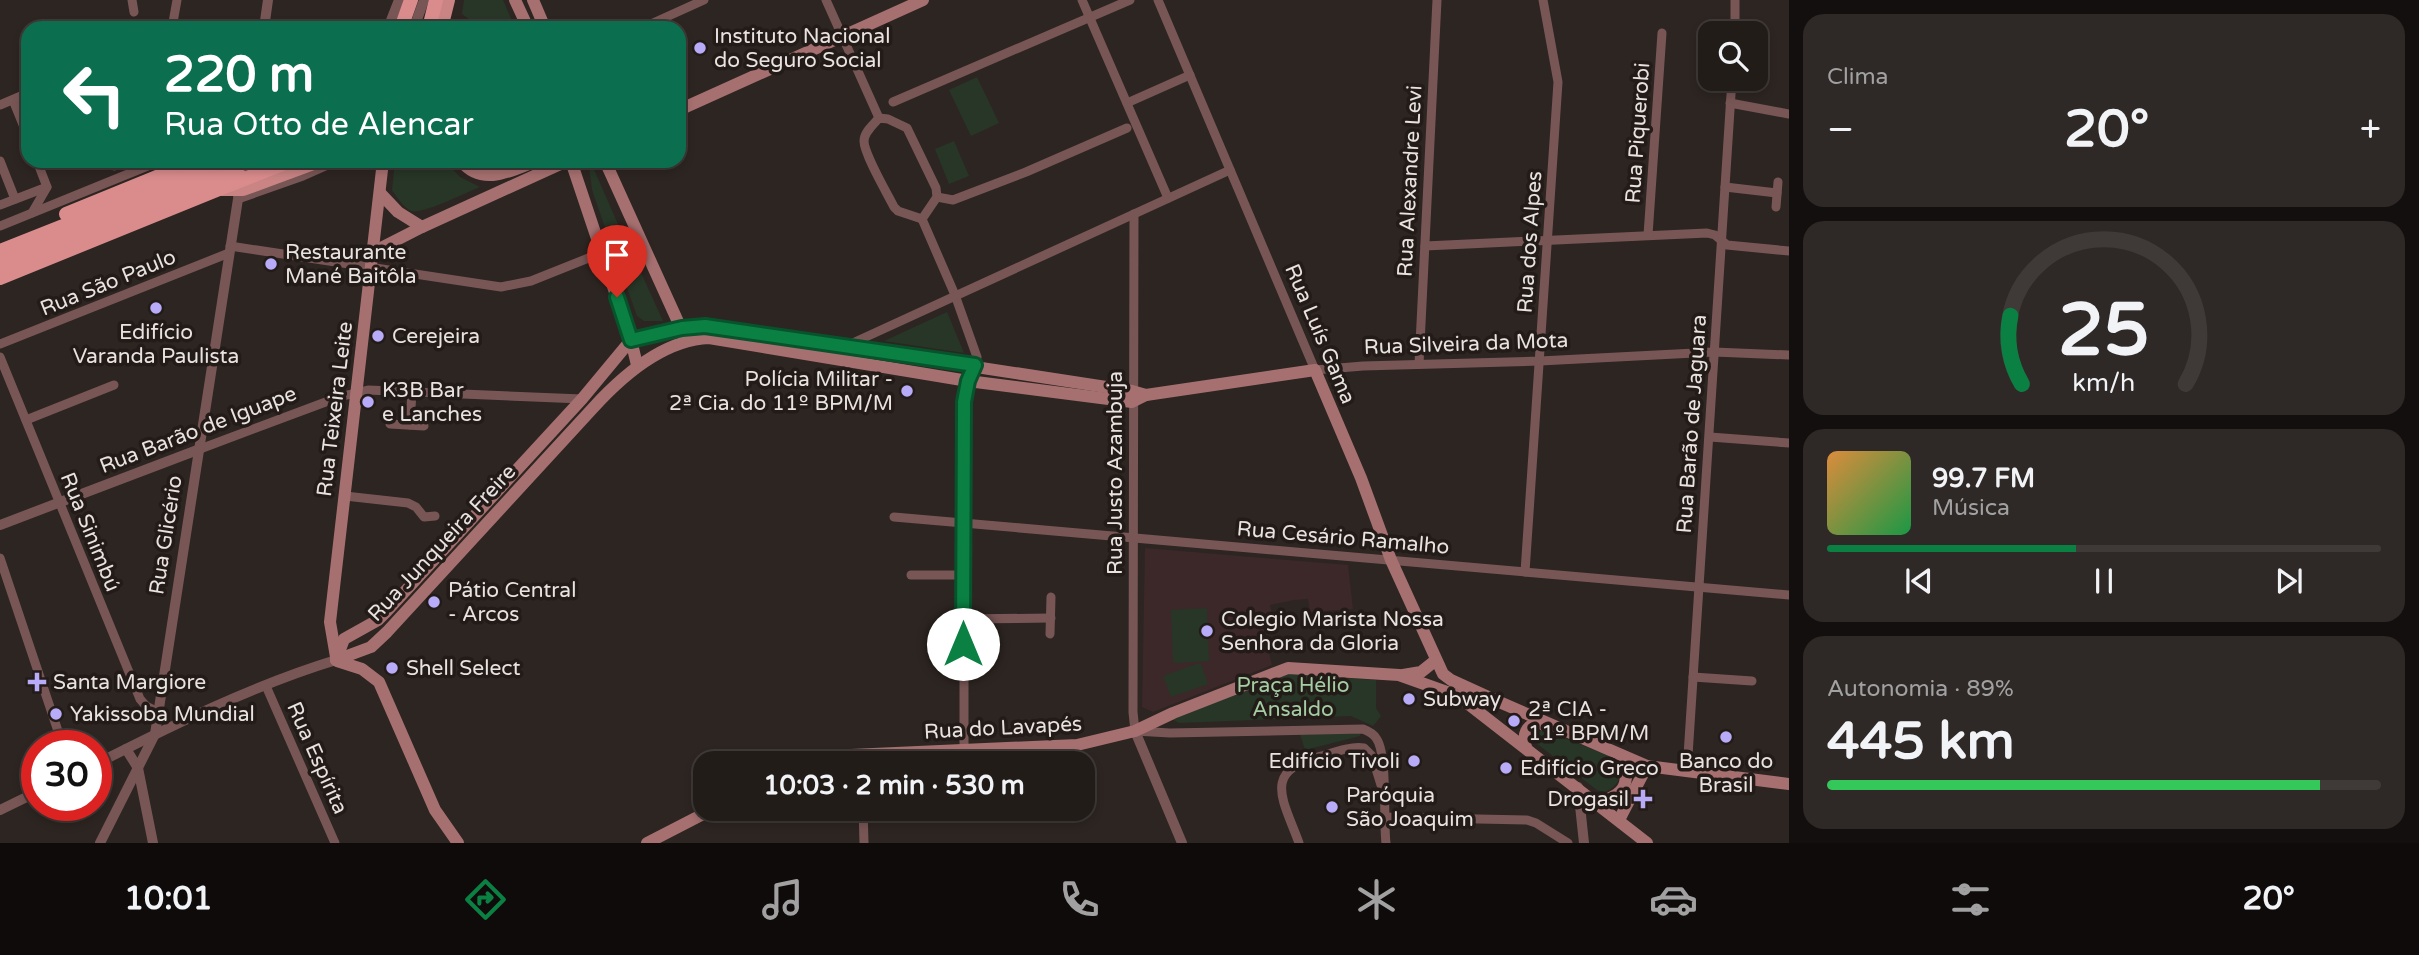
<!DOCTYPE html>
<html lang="pt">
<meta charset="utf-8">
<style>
:root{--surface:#221c19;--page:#2e2926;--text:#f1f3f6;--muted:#a2a1a2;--line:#3f3a38;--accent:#0b8043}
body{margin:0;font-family:"Varela Round",sans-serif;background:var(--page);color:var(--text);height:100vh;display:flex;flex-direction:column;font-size:26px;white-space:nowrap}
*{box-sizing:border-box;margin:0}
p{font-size:23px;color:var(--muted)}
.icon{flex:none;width:38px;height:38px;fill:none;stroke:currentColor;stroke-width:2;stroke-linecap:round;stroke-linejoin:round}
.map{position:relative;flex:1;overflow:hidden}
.side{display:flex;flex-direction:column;gap:14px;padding:14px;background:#130f0e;width:630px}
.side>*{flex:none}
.top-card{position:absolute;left:21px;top:21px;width:665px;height:147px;border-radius:21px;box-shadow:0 4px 10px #0003,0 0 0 2px var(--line);background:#0b6e4f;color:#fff;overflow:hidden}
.buttons{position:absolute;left:1698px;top:21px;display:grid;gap:14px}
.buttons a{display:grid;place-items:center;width:70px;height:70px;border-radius:14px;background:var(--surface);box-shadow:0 4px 10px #0003,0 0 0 2px var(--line);font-size:35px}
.speed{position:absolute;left:21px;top:730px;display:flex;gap:14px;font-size:35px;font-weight:700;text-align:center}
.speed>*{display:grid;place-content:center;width:91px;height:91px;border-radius:50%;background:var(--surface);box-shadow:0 4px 10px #0003,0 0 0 2px var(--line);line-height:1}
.speed .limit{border:10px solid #d22;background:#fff;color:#111}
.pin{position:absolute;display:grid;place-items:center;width:60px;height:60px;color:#fff;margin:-72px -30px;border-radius:50% 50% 50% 0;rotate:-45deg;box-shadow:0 0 7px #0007}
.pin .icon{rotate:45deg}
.me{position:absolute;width:77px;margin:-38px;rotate:0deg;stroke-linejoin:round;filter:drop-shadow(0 0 5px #0008)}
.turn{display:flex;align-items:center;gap:24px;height:147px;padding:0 28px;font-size:32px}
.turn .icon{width:91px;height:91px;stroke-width:2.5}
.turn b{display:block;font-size:49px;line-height:60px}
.big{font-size:52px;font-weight:700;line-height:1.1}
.side .tile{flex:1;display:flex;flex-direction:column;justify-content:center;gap:10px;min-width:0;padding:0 24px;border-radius:21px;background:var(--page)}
.side .dial{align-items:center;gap:0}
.dial svg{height:182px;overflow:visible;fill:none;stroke:var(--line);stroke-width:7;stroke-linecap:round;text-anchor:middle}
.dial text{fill:var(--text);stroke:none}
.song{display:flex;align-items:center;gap:21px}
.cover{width:84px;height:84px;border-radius:10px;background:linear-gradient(135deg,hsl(30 70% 55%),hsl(140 70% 35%))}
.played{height:7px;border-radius:4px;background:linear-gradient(90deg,var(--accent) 45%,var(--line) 45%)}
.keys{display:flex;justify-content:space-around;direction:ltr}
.heat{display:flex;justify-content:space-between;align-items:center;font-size:38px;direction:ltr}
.charge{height:10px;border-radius:5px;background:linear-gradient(90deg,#34c759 89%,var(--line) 0)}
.trip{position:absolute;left:693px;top:751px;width:402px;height:70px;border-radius:21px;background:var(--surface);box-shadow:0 4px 10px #0003,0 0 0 2px var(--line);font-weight:700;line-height:70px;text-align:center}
.menu{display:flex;height:112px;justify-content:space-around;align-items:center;background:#0e0b0a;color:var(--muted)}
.menu .icon{width:49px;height:49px}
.menu .current{color:var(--accent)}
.menu b{font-size:32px;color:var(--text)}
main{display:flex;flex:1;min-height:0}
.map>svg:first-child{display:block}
</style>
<main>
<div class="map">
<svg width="1789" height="843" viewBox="0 0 1789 843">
<rect width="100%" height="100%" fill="#2d2521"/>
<!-- education -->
<polygon fill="#3c2828" points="1145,548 1348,565 1353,609 1310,612 1308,599 1294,600 1270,605 1276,629 1264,633 1272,665 1153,712 1142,707"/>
<!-- green -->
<g fill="#273627">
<polygon points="464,0 503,0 515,28 476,28 473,22 462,14"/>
<polygon points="977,77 999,123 971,136 949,90"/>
<polygon points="954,141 969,176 949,184 935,149"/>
<path d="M395 161H445L460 177 480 187C467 192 422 215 411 211 403 207 397 197 392 190Z"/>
<polygon points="592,165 621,231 608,236 592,190 589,166"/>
<polygon points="632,253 663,321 644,321 637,316 617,260"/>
<polygon points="947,312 964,353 884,341"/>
<polygon points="1207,608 1209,661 1173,663 1171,610"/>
<polygon points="1196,664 1201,664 1208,684 1171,697 1163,676"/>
<polygon points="1289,674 1376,680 1376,708 1381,716 1373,726 1351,716 1179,723 1172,719"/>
<polygon points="1299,731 1360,732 1360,736 1305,750"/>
<path d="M1539 731H1546L1613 757C1627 770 1620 785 1605 792L1597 790 1536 743 1535 736Z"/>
</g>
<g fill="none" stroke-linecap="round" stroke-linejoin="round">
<!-- minor -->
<g stroke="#795656" stroke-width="9">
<polyline points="132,0 134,12"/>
<polyline points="826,0 879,118"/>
<polyline points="1082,0 1168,198"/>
<polyline points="1158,0 1315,370 1363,366 1540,361 1714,352 1789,355"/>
<polyline points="1735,0 1735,33"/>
<polyline points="172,28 177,0"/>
<polyline points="642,28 704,0"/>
<polyline points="13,100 28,137"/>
<polyline points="893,102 1130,0"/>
<polyline points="1127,103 1190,75"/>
<polyline points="1730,103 1789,114"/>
<polyline points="0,105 28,93"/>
<path d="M879 118 888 119 907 128 936 188 937 197 922 219 898 211 894 207C887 193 864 154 864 141 864 132 873 125 879 118Z"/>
<polyline points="0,161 15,199"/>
<polyline points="112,161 114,166 127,161"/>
<polyline points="1725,187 1777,193"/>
<polyline points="937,197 953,200 1026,172 1127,128"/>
<polyline points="238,199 303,176 337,161"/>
<polyline points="0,205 47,187"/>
<polyline points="1776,207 1778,182"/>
<polyline points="32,213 47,187 37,161"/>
<path d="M1134 214 1133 712 1135 731 1170 733 1363 729C1368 731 1373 733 1376 738 1388 753 1383 820 1386 843"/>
<polyline points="922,219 955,295 977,357 968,381 964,402 964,749"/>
<polyline points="0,226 160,161"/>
<polyline points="1648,235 1662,33"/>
<polyline points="230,246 501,287 531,281 601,253"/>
<polyline points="1425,246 1707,233 1715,235 1727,245 1789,251"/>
<polyline points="0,344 229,253"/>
<polyline points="844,347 1230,170"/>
<polyline points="0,357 140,699 146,706 158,712"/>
<polyline points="1419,364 1437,0"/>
<polyline points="26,420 114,385"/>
<polyline points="390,424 424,426"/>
<polyline points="410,425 412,391"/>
<polyline points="1710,437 1789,443"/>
<polyline points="200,449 339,397 368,390 582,399"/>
<polyline points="345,496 408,503 416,507 424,517 435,516"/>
<polyline points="894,517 1789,595"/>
<polyline points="0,558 63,746"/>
<polyline points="1525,572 1558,82 1543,0"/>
<polyline points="911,575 963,575"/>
<polyline points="963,619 1051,618"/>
<polyline points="1050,634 1051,597"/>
<polyline points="1693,677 1752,681"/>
<polyline points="266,686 335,843"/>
<polyline points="1687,771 1732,79"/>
<polyline points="863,808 864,843"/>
<polyline points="1383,817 1527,820 1536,823 1568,843"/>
<path d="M1299 843C1283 799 1261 770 1322 756 1335 752 1351 746 1364 748L1372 756 1381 785"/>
</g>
<!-- tertiary -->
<g stroke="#795656" stroke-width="10">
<polyline points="264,28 268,0"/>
<polyline points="388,28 399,0"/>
<polyline points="0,525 200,449"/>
<polyline points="1135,731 1182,843"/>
<polyline points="126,749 138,768 153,843"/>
<path d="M96 764C173 725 254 685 336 660"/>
<polyline points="1578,787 1584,843"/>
<polyline points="0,810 37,792"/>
<polyline points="100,843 155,734 238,199 240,176 255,161"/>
</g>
<!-- secondary -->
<g stroke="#a77070" stroke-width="12">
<polyline points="515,0 528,28"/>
<polyline points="533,0 545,28"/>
<polyline points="679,110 923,0"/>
<path d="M461 161C482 187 511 171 536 161"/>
<polyline points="571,161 631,340 637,365"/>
<polyline points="605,161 684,335"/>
<polyline points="380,193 398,212 422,227"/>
<polyline points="373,252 422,227 567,161"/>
<polyline points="336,657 330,622 383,161"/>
<path d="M336 660 371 647 387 632 593 408C622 376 663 340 709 338L968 381 1132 402 1146 395 1315 370 1361 478 1391 560 1443 674 1451 680 1497 701 1647 766 1789 784"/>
<polyline points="336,660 344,639 378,620 387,611 582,399 631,340 682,328 716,327 1132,391 1146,395"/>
<polyline points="337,661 362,669 379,682 435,810 458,843"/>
<polyline points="1403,675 1421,672 1436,660"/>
<path d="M1526 747C1522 735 1526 725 1539 722L1544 725"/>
<polyline points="799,763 826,757 851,755 1077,745 1135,731 1173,713 1288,668 1399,675 1458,696 1647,843"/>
<path d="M1597 803C1627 794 1628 785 1625 757"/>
<polyline points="1619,820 1647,766"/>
<polyline points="647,843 715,808"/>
</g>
<!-- trunk -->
<g stroke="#da8c8d" stroke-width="14">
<polyline points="66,214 196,161"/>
<polyline points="0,251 227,161"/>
<polyline points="0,264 195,186 226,176 240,176"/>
<polyline points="0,278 219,189"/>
</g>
<!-- tertiary-bridge -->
<polyline stroke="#795656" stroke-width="10" points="414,28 424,0"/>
<!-- primary-bridge -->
<g stroke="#ca8484" stroke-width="14">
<polyline points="441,28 448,0"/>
<polyline points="221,189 243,189 319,161"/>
</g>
<!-- trunk-bridge -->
<g stroke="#da8c8d" stroke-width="14">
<polyline points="401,28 411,0"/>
<polyline points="429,28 436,0"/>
<polyline points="219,189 290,161"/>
</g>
</g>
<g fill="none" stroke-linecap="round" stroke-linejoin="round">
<!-- route casing -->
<g stroke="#07532c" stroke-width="18">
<polyline id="route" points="617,297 631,340 682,328 705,326 975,365 968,381 964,402 963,644"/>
</g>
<!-- route -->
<use href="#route" stroke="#0b8043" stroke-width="12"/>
</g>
<!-- markers -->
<g fill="#b8abf7" stroke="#231b17" stroke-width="2.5">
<circle cx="700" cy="48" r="7"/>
<circle cx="271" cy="264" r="7"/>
<circle cx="156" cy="308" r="7"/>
<circle cx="378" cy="336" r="7"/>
<circle cx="907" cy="391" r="7"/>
<circle cx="368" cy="402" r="7"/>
<circle cx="434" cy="602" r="7"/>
<circle cx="1207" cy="631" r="7"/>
<circle cx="392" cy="668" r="7"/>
<path d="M33.5 671.5h7v7h7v7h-7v7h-7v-7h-7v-7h7z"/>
<circle cx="1409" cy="699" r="7"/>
<circle cx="56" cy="714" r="7"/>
<circle cx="1514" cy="721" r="7"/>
<circle cx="1726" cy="737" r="7"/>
<circle cx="1414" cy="761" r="7"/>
<circle cx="1506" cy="768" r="7"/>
<path d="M1639.5 788.5h7v7h7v7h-7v7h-7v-7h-7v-7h7z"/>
<circle cx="1332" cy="807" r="7"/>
</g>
<g text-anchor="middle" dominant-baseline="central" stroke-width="7" stroke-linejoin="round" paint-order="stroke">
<!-- poi labels -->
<g font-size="21" fill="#e8e2e0" stroke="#231b17" text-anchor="start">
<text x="714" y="36">Instituto Nacional<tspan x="714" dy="24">do Seguro Social</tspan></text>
<text x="285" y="252">Restaurante<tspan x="285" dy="24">Mané Baitôla</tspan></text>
<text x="156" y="332" text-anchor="middle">Edifício<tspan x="156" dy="24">Varanda Paulista</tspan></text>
<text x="392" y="336">Cerejeira</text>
<text x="893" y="379" text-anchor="end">Polícia Militar -<tspan x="893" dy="24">2ª Cia. do 11º BPM/M</tspan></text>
<text x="382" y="390">K3B Bar<tspan x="382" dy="24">e Lanches</tspan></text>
<text x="448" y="590">Pátio Central<tspan x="448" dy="24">- Arcos</tspan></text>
<text x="1221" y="619">Colegio Marista Nossa<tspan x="1221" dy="24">Senhora da Gloria</tspan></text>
<text x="406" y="668">Shell Select</text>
<text x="53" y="682">Santa Margiore</text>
<text x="1423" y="699">Subway</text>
<text x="1528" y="709">2ª CIA -<tspan x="1528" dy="24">11º BPM/M</tspan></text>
<text x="70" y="714">Yakissoba Mundial</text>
<text x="1400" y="761" text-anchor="end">Edifício Tivoli</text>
<text x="1726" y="761" text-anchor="middle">Banco do<tspan x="1726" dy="24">Brasil</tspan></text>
<text x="1520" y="768">Edifício Greco</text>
<text x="1346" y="795">Paróquia<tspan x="1346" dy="24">São Joaquim</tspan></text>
<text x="1629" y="799" text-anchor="end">Drogasil</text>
</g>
<!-- street labels -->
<g font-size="21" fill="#e8e2e0" stroke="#231b17">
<text transform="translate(1638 133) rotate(-86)">Rua Piquerobi</text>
<text transform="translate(1410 181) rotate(-87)">Rua Alexandre Levi</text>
<text transform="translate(1530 242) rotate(-86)">Rua dos Alpes</text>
<text transform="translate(108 283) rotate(-22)">Rua São Paulo</text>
<text transform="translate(1320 334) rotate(67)">Rua Luís Gama</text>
<text transform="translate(1466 344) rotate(-2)">Rua Silveira da Mota</text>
<text transform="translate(335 409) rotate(-83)">Rua Teixeira Leite</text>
<text transform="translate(1692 424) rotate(-86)">Rua Barão de Jaguara</text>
<text transform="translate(198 430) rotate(-21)">Rua Barão de Iguape</text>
<text transform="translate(1115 473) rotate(-90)">Rua Justo Azambuja</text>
<text transform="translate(90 532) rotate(68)">Rua Sinimbú</text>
<text transform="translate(166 535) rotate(-81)">Rua Glicério</text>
<text transform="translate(1343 538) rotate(5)">Rua Cesário Ramalho</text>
<text transform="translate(442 543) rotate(-47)">Rua Junqueira Freire</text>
<text transform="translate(1003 728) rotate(-3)">Rua do Lavapés</text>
<text transform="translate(317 758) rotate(66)">Rua Espírita</text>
</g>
<!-- park labels -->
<g font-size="21" fill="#a4cda4" stroke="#231b17">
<text x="1293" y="685">Praça Hélio<tspan x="1293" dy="24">Ansaldo</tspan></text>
</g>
</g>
</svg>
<div class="buttons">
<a><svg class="icon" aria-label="search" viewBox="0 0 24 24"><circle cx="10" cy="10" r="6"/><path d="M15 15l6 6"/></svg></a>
</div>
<div class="speed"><div class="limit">30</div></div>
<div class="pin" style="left:617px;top:297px;background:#d93025"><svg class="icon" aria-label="arrive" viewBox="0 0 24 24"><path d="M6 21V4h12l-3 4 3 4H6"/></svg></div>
<svg class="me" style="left:963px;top:644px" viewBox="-20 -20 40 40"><circle r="19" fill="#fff"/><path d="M0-13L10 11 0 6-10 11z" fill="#0b8043"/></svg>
<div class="trip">10:03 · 2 min · 530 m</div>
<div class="top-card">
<div class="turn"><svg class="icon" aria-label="left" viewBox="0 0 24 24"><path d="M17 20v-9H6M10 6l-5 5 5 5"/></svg><div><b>220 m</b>Rua Otto de Alencar</div></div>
</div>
</div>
<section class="side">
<div class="tile"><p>Clima</p>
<div class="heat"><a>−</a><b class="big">20°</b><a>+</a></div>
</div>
<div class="tile dial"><svg viewBox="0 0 100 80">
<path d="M14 69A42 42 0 1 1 86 69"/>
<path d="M14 69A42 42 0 0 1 9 39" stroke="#0b8043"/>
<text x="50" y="56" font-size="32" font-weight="700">25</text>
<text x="50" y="72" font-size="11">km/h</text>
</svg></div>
<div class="tile">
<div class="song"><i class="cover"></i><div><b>99.7 FM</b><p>Música</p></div></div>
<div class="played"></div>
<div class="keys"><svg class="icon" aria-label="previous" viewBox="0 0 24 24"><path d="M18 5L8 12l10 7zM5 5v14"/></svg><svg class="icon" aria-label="pause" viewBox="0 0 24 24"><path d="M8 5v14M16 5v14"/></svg><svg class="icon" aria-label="next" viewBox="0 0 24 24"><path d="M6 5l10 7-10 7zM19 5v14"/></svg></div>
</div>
<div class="tile"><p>Autonomia · 89%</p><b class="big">445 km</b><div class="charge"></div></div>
</section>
</main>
<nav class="menu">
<b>10:01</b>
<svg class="icon current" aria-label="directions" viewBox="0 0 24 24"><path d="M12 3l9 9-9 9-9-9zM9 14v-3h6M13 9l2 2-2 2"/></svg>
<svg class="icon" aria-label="music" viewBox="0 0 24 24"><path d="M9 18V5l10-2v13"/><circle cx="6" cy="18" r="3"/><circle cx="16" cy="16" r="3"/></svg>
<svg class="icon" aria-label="phone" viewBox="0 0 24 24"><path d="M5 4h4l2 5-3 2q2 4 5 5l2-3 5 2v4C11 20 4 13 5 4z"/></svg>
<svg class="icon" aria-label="climate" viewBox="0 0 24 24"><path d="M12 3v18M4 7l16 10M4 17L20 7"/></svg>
<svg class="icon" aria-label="car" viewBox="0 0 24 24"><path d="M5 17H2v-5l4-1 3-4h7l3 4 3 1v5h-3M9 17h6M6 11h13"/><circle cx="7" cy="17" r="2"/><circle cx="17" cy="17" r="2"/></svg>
<svg class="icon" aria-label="filters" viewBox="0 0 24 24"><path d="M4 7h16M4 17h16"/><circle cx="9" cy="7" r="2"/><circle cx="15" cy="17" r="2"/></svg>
<b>20°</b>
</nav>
